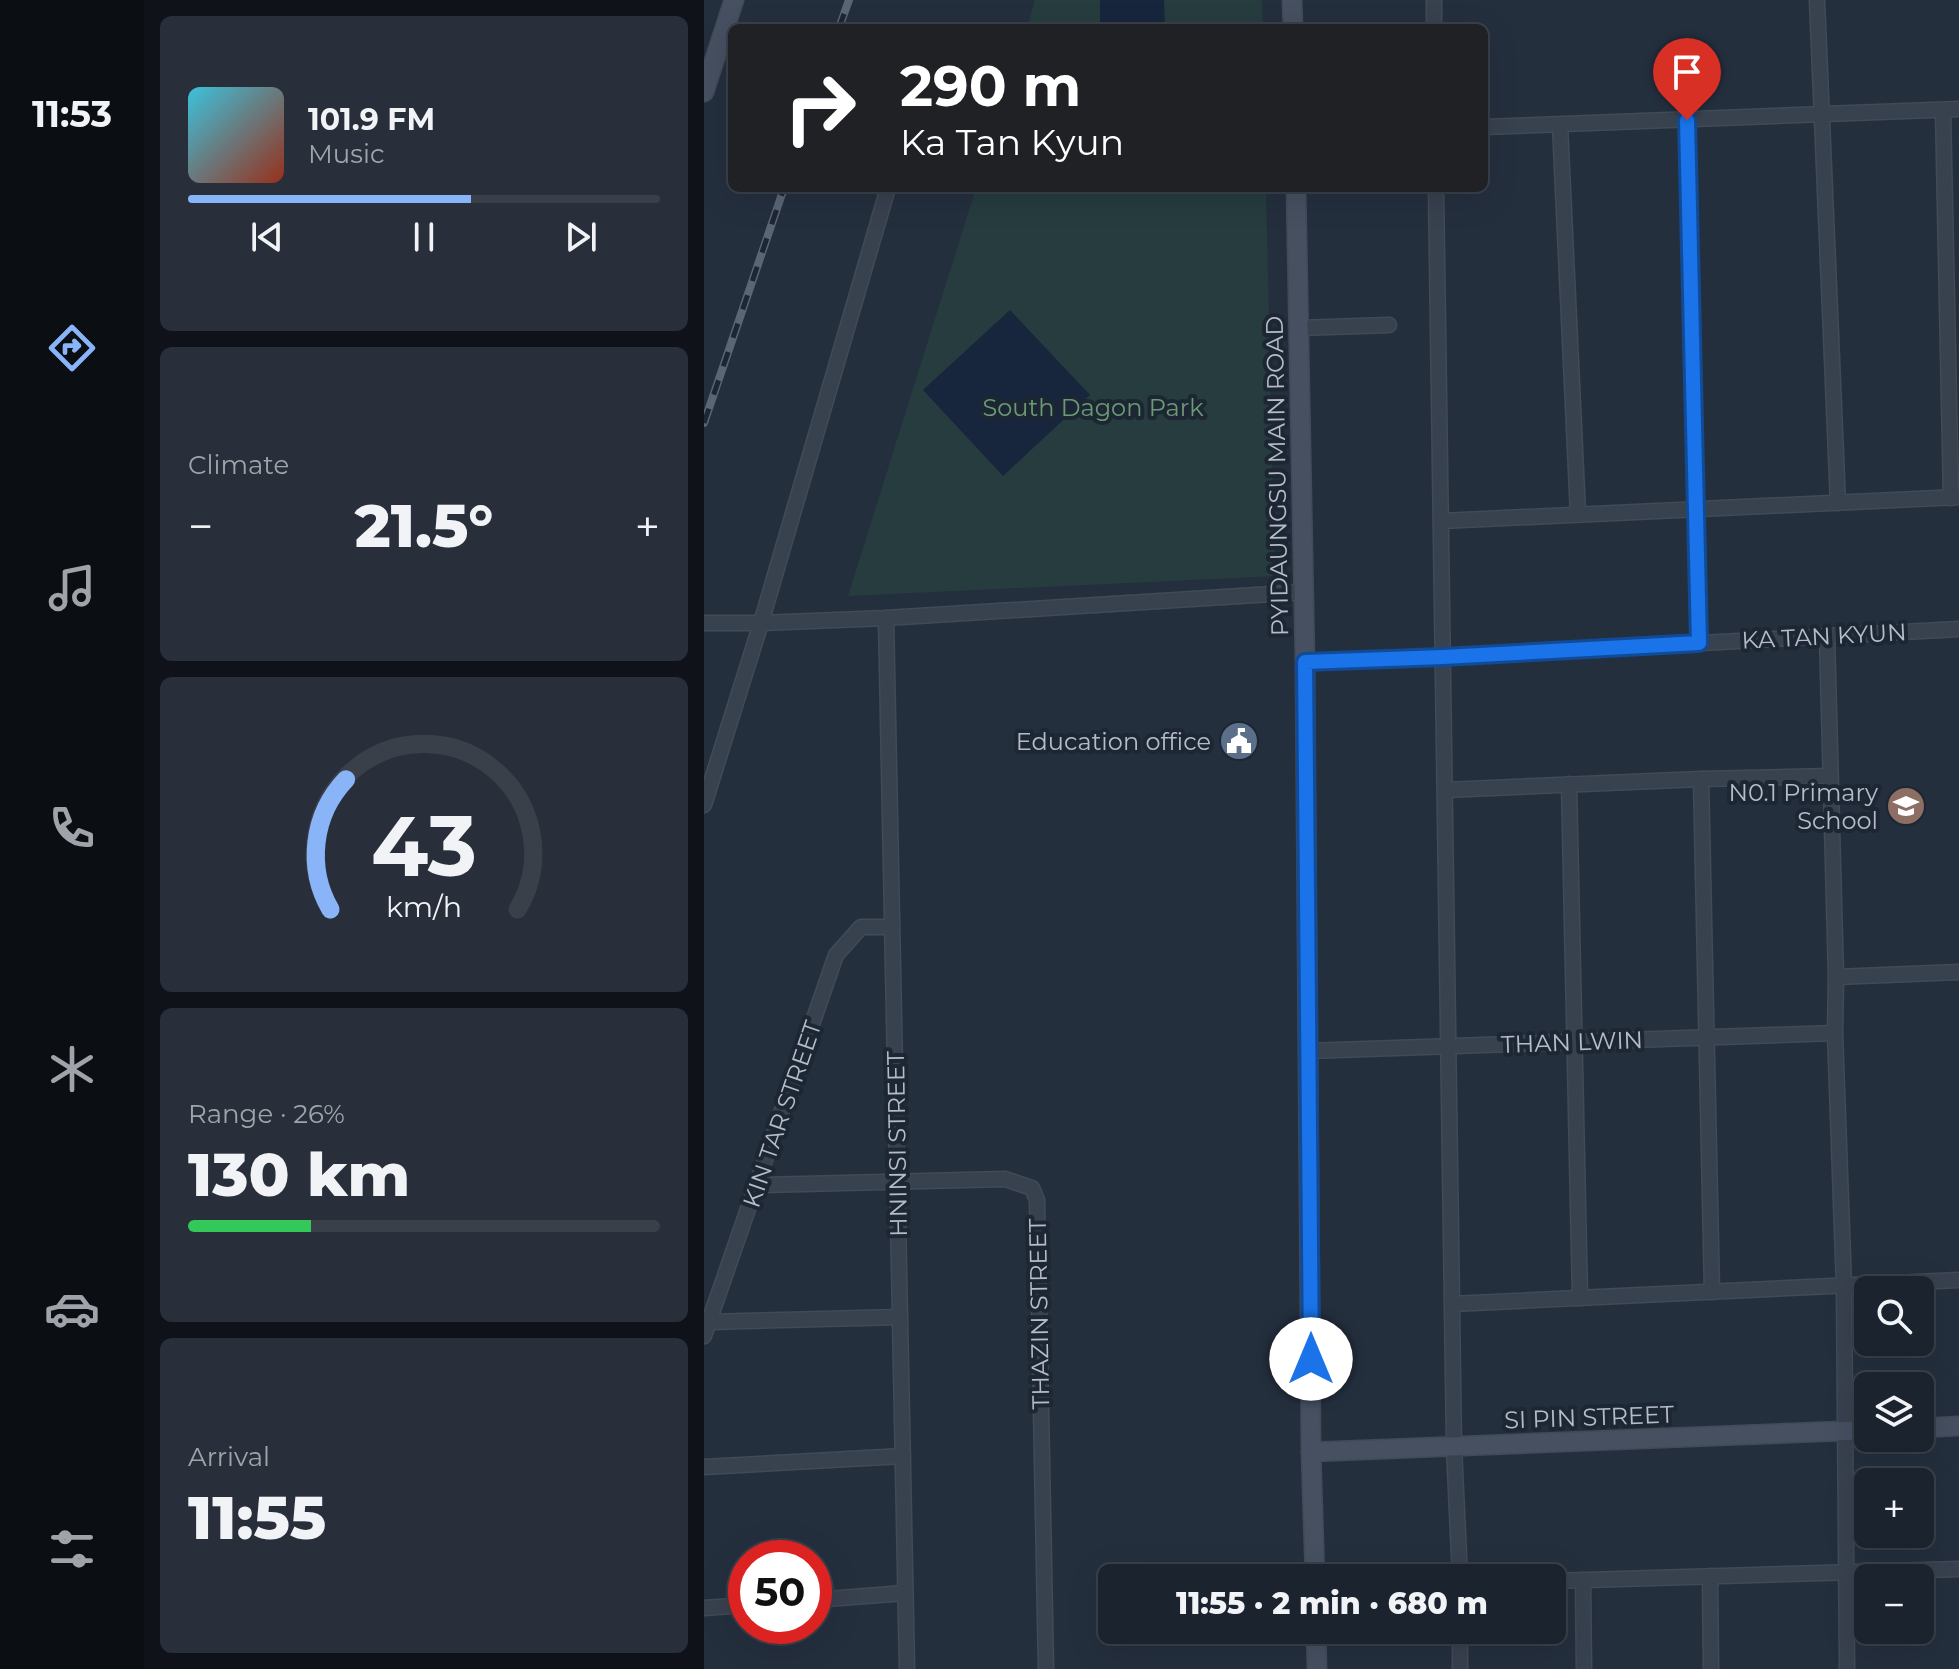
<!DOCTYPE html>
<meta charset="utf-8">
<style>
:root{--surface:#1b232e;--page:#282f3a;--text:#f1f3f6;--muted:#a0a4aa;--line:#39404a;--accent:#8ab4f8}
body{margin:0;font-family:Montserrat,sans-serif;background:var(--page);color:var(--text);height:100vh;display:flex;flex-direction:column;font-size:30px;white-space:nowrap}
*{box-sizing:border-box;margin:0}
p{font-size:26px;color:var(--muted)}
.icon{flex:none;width:44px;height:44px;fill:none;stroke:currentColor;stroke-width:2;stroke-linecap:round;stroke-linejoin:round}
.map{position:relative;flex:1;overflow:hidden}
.side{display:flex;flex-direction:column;gap:16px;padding:16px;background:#0f1319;width:560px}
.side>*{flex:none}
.top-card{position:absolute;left:24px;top:24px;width:760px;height:168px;border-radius:12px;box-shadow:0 8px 32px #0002,0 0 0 2px var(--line);background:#202124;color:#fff;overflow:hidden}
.buttons{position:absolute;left:1150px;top:1276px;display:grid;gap:16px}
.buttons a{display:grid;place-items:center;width:80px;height:80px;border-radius:12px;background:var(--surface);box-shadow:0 8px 32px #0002,0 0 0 2px var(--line);font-size:40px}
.speed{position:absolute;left:24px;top:1540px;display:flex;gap:16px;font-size:40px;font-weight:700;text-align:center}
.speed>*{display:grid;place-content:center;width:104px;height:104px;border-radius:50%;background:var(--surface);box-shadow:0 8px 32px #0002,0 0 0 2px var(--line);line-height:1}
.speed .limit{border:12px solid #d22;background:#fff;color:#111}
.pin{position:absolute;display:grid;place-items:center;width:68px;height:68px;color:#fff;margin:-82px -34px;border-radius:50% 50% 50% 0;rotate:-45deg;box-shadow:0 0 8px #0007}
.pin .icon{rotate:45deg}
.me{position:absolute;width:88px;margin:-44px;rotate:0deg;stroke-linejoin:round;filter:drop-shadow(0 0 6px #0008)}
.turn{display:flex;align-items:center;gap:28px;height:168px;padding:0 40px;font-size:36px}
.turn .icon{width:104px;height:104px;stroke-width:2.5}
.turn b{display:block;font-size:56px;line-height:68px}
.big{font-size:60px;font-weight:800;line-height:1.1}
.side .tile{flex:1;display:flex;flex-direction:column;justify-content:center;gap:12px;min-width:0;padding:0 28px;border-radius:12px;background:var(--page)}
.side .dial{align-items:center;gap:0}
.dial svg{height:208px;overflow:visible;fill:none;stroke:var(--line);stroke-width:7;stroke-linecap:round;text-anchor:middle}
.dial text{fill:var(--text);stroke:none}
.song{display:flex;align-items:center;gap:24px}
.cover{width:96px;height:96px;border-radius:12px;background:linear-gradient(135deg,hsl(190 70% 55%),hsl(10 70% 35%))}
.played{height:8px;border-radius:4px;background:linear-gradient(90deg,var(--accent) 60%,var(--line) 60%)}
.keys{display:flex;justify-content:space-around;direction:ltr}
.heat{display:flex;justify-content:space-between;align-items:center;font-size:44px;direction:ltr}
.charge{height:12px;border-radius:6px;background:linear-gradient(90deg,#34c759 26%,var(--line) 0)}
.trip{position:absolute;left:394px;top:1564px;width:468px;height:80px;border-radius:12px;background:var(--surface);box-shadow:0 8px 32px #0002,0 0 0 2px var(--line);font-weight:800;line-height:80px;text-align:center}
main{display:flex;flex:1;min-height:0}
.tabs{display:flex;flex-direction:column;width:144px;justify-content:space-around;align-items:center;background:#0b0e12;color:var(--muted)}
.tabs .icon{width:56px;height:56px}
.tabs .current{color:var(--accent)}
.tabs b{font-size:36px;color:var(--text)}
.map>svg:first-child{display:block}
</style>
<main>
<nav class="tabs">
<b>11:53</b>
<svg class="icon current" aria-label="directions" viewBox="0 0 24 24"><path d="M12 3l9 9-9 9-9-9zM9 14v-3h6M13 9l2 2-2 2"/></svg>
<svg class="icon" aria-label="music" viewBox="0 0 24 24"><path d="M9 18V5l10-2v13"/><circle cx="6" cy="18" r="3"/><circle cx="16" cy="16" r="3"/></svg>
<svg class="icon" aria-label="phone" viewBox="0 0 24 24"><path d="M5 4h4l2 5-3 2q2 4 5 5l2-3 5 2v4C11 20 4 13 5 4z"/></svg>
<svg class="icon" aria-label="climate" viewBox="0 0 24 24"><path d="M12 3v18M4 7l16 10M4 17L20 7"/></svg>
<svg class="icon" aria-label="car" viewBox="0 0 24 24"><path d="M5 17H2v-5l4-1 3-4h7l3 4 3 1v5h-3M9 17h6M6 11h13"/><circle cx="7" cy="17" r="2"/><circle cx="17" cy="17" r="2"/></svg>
<svg class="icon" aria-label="filters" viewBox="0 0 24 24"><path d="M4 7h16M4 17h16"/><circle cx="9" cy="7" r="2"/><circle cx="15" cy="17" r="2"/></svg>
</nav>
<section class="side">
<div class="tile">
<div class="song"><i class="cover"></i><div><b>101.9 FM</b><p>Music</p></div></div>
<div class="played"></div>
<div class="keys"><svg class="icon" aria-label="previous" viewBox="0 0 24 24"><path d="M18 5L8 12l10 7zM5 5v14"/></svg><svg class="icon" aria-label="pause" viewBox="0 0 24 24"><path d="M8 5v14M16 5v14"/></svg><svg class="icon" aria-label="next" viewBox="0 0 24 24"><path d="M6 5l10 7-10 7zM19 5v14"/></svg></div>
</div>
<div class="tile"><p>Climate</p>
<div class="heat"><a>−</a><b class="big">21.5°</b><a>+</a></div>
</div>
<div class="tile dial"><svg viewBox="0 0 100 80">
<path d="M14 69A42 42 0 1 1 86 69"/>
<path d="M14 69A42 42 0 0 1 20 19" stroke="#8ab4f8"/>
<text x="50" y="56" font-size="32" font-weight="700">43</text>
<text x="50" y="72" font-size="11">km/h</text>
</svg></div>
<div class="tile"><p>Range · 26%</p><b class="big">130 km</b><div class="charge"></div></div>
<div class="tile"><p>Arrival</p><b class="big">11:55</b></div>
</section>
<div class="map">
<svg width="1255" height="1669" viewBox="0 0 1255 1669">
<rect width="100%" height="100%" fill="#242f3e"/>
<!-- green -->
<g fill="#263c3f">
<polygon points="331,0 558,0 559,28 323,28"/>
<polygon points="272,188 562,188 571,576 144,596"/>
</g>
<!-- water -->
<g fill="#17263c">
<polygon points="396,0 460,0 461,28 396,28"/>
<polygon points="306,310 386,395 299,476 219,390"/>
</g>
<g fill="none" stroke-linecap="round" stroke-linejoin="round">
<!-- street casing -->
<g stroke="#414a57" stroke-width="17">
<g id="street">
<polyline points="730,0 730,28"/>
<polyline points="1113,0 1134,503"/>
<polyline points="1239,110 1247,498"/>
<polyline points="983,120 995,643"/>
<polyline points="856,125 874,514"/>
<polyline points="780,127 1255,109"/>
<polyline points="732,188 750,1447 756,1578"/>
<polyline points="594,328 685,325"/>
<polyline points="737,521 1255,497"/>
<polyline points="182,618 203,1669"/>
<polyline points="0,623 57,623 182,618 600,592"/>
<polyline points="1123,636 1132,977 1131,1033 1140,1286 1143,1669"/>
<polyline points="601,662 739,657 1255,629"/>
<polyline points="997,779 1008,1292"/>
<polyline points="865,784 876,1298"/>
<polyline points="741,790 997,779 1125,776"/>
<polyline points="0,805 57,623 184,188"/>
<polyline points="1132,977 1255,972"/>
<polyline points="604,1051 1131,1033"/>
<polyline points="54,1185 301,1179 328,1188 333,1200 342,1669"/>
<polyline points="748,1304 1255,1280"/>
<polyline points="5,1322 196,1317"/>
<polyline points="0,1336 132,955 157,927 188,927"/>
<polyline points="0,1467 199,1456"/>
<polyline points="1006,1576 1007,1669"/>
<polyline points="879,1580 880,1669"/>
<polyline points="848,1581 1255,1569"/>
<polyline points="110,1600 201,1593"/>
<polyline points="0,1608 42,1605"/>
<polyline points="756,1669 756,1630"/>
</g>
</g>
<!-- secondary casing -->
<g stroke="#414a57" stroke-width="21">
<g id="secondary">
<polyline points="588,0 589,28"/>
<polyline points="0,92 30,0"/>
<polyline points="592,188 601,662 607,1452 611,1578"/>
<polyline points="1216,1428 1255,1426"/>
<polyline points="607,1452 1164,1430"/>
<polyline points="612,1630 613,1669"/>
</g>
</g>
<!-- street -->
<use href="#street" stroke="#38414e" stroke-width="14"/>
<!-- secondary -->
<use href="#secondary" stroke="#465061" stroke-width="18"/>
<!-- rail casing -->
<g stroke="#5a6575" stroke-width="8">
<g id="rail">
<polyline points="135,28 145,0"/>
<polyline points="0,423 80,188"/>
</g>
</g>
<!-- rail -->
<use href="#rail" stroke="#1d2633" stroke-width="5" stroke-dasharray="15" stroke-linecap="butt"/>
</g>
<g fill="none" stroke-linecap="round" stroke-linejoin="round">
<!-- route casing -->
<g stroke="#114b97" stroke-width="20">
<polyline id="route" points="607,1359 601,662 739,657 995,643 983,120"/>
</g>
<!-- route -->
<use href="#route" stroke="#1a73e8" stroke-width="14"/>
</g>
<!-- icons -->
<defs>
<g id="civic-disc" transform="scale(2)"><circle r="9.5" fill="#5c6f8a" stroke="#1d2633"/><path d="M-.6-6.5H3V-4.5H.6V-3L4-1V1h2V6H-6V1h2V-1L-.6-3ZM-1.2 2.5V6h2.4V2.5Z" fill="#fff"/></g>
<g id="school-disc" transform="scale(2)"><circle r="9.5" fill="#8d6e63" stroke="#1d2633"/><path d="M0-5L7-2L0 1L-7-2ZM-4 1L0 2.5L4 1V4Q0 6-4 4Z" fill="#fff"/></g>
</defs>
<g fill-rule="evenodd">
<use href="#civic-disc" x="535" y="741"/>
<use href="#school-disc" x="1202" y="806"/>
</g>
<g text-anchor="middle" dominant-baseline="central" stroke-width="8" stroke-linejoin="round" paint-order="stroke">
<!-- park labels -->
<g font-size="24" fill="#6b9a76" stroke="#1d2633">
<text x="389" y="407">South Dagon Park</text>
</g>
<!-- street labels -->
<g font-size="24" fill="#b4bcc9" stroke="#1d2633">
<text transform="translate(573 476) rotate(-91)">PYIDAUNGSU MAIN ROAD</text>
<text transform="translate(1120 636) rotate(-3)">KA TAN KYUN</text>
<text transform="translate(868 1042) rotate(-2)">THAN LWIN</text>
<text transform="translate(78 1114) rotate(-71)">KIN TAR STREET</text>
<text transform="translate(193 1144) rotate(-91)">HNINSI STREET</text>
<text transform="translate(335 1314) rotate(-91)">THAZIN STREET</text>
<text transform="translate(885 1417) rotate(-2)">SI PIN STREET</text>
</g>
<!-- poi labels -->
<g font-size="24" fill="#b4bcc9" stroke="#1d2633" text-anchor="end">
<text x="507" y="741">Education office</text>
<text x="1174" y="792">N0.1 Primary<tspan x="1174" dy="28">School</tspan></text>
</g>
</g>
</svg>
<div class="buttons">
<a><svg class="icon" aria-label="search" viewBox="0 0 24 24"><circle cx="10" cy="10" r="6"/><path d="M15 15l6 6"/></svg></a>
<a><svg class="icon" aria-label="layers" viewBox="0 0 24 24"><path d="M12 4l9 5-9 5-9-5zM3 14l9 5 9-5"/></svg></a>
<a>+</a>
<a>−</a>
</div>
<div class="speed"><div class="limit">50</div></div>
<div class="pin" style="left:983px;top:120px;background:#d93025"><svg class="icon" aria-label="arrive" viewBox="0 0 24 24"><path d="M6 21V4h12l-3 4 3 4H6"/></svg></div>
<svg class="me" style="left:607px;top:1359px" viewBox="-20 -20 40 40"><circle r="19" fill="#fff"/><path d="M0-13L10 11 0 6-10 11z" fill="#1a73e8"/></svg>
<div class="trip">11:55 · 2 min · 680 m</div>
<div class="top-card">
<div class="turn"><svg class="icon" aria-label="right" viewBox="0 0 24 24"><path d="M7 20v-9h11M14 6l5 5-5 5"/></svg><div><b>290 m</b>Ka Tan Kyun</div></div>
</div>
</div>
</main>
